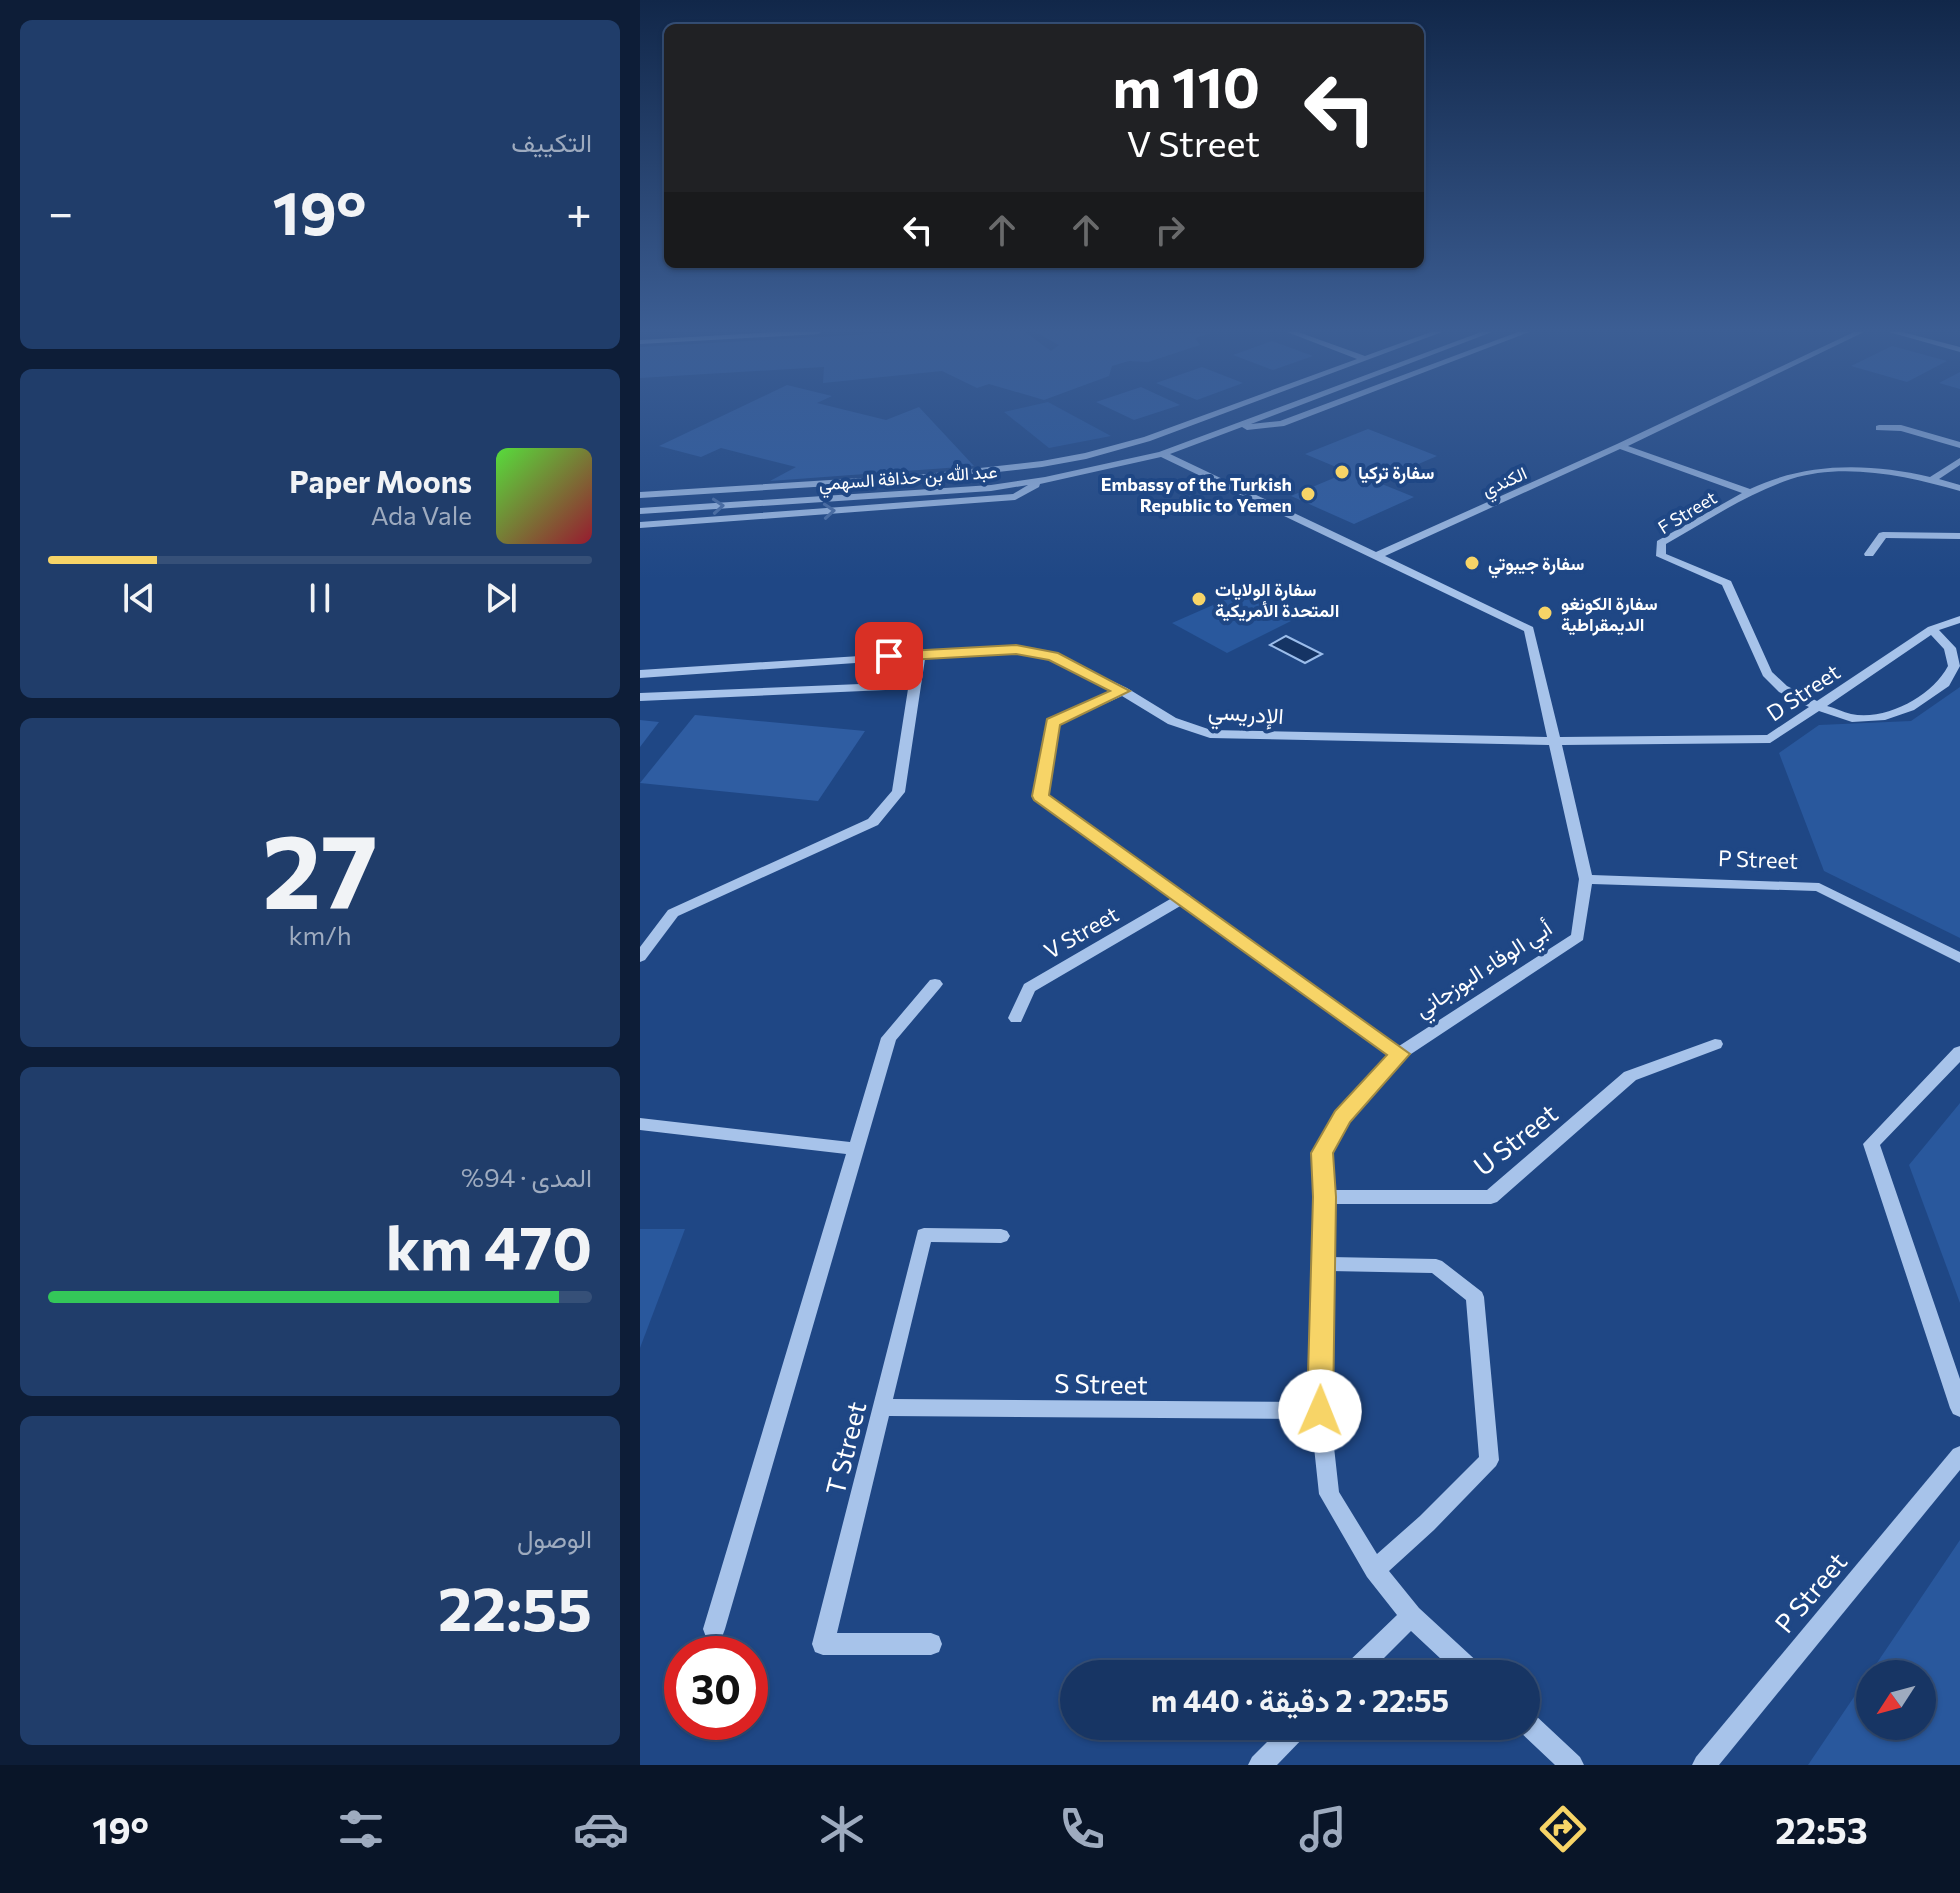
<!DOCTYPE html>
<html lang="ar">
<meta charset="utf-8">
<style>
:root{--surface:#173564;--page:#203d6a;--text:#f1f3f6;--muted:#9eabbf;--line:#365078;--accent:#f7d467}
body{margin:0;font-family:Commissioner,Vazirmatn,sans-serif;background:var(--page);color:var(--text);direction:rtl;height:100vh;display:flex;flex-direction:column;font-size:30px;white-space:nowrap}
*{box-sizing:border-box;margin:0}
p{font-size:26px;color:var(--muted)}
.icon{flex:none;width:44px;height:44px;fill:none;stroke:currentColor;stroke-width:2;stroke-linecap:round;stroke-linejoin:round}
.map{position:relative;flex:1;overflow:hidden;direction:ltr}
.details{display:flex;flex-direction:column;gap:20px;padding:20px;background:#0d1d37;width:640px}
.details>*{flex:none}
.hud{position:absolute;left:24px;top:24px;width:760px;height:244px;border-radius:12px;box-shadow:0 2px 6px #0004,0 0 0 2px var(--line);direction:rtl;background:#202124;color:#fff;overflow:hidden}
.needle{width:52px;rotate:234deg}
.fabs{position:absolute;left:1216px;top:1660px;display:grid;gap:16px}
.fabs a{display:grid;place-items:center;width:80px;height:80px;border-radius:50%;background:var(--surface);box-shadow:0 2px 6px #0004,0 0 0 2px var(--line);font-size:40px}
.speed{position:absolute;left:24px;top:1636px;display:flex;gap:16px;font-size:40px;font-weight:700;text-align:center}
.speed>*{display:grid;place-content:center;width:104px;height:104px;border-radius:50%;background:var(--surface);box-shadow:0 2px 6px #0004,0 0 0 2px var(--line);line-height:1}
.speed .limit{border:12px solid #d22;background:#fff;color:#111}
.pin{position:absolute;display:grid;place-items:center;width:68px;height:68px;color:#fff;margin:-34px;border-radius:16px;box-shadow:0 4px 12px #0006}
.me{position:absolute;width:88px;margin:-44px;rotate:1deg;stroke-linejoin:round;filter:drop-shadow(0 0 6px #0008)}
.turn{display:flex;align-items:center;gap:28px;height:168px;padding:0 32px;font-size:36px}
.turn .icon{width:104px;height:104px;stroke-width:2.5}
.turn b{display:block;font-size:56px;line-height:68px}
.lanes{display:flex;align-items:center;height:76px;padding:0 32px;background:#0003;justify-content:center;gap:40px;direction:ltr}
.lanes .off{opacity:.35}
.big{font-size:60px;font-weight:700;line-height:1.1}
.details .card{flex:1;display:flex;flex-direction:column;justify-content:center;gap:12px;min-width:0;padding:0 28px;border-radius:12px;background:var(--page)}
.details .dial{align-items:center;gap:0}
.dial b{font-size:104px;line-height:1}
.song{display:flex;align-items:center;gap:24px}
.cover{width:96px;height:96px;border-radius:12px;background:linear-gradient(135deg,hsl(110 70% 55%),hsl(350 70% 35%))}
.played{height:8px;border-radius:4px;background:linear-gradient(90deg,var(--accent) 20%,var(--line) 20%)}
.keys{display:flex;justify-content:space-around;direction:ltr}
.heat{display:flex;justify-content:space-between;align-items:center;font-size:44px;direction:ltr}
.charge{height:12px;border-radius:6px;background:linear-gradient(90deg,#34c759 94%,var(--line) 0)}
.trip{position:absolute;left:420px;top:1660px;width:480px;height:80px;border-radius:40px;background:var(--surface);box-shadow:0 2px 6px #0004,0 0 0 2px var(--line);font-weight:700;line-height:80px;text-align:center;direction:rtl}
.dock{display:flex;height:128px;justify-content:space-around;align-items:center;background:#091528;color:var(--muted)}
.dock .icon{width:56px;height:56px}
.dock .selected{color:var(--accent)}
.dock b{font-size:36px;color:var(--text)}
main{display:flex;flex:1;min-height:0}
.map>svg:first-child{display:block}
</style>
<main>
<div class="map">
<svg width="1320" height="1765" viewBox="0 0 1320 1765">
<rect width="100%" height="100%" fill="#1f4785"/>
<!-- green -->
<g fill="#29589d" fill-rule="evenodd">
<polygon points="408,402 471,436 409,448 364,412"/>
<polygon points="605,591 657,618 587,653 532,623"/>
<polygon points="1320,687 1320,938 1184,871 1139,753 1179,725 1271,721"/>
<polygon points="1320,1103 1320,1303 1269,1165"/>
<polygon points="0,1229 45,1229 0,1348"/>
<path d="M1320 1540V1765H1168ZM1282 1674V1726H1230V1674Z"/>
</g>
<!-- water -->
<polygon fill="#153464" stroke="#9bbdeb" stroke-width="2" points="646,636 682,654 665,663 630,645"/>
<!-- building -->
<g fill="#2f5da2">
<polygon points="267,332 385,332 411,351 419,345 395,332 571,333 555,338 560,345 508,362 489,361 472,366 469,376 404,400 349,384 337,388 302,371 183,383 184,367 0,378 0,347"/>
<polygon points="632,341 673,356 633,370 593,355"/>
<polygon points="1252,346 1307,361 1267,382 1211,366"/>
<polygon points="562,367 603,383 557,400 516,383"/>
<polygon points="1320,372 1320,389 1299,383"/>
<polygon points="147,385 192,396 177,403 246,420 279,407 334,466 130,481 156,467 81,448 61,457 19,446"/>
<polygon points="501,387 540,405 494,420 456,402"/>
<polygon points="728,429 797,456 737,482 774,497 714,524 651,496 708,472 665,454"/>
<polygon points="55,715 225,731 178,801 0,783"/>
<polygon points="0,720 19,722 0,747"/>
</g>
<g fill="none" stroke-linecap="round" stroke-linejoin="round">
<!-- minor -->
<g fill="#a7c3ea" fill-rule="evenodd">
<polygon points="138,332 182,332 178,334 0,344 0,340"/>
<polygon points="647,332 658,332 725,356 791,332 802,332 510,441 446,459 402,467 286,480 0,498 0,492 286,474 402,461 445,453 504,437 717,359"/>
<path d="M841 332H852L611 424 640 421 878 332H889L644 426 607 430 602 427 530 454 736 552 977 444 1214 332H1224L988 446 1110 489C1167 462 1229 463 1290 477L1320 458V465L1299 479 1320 485V491C1268 476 1204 462 1151 479 1106 494 1067 521 1026 544V554L1091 581 1132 672 1147 686 1177 701 1288 627 1320 616V623L1299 630 1316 648 1320 666 1309 686 1274 710 1245 720 1212 722 1179 711 1130 743 922 745 952 875 1179 883 1320 952V963L1176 891 952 884 943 940 765 1058 709 1121 690 1153V1190H847L984 1072 1075 1039 1081 1040 1083 1044 1081 1048 996 1080 857 1202 851 1204H690V1257L796 1259 802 1261 842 1292 844 1297 859 1460 856 1466 794 1530 749 1571 779 1608 842 1666 845 1674H817L771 1631 728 1674H701L704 1666 757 1615 727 1577 679 1494 671 1419 249 1416 197 1633H291L299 1636 302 1644 299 1652 291 1655H183L175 1652 172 1644 278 1230 284 1228 361 1229 367 1231 370 1236 367 1241 361 1243 291 1242 253 1399 670 1402 674 1153 697 1113 749 1055 542 905 395 991 381 1022H371L368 1018 384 984 532 898 393 796 408 720 473 691 409 660 376 652 285 659 265 792 238 825 38 916 5 960 0 962V947L28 910 228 819 252 791 268 689 0 701V693L270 682 273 659 0 678V670L376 646 417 655 487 688 536 718 571 730 907 737 884 631 521 457 400 484 399 487 375 500 0 528V522L373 494 388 485 351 491 0 514V508L351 485 405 477 519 452ZM980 449 1102 493 1017 541 1016 556 1082 585 1123 676 1139 692 1169 707 1127 735 920 737 893 627 745 556ZM1291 635 1304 649 1308 666C1292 696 1247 721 1211 714 1203 712 1195 708 1187 706ZM482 696 528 724 570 738 909 745 939 879 931 935 759 1046 551 897 549 894 544 893 407 795 418 725ZM690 1271 792 1273 826 1300 839 1457 780 1516 737 1554 699 1492 690 1411Z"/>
<polygon points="1249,332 1262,332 1320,347 1320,352"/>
<polygon points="1239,425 1261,425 1320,442 1320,448 1261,431 1236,430 1236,426"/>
<polygon points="1243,532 1320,533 1320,539 1246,538 1233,556 1225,556 1224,554 1239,533"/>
<polygon points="295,979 300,980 303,984 300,988 256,1040 85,1629 82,1637 74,1640 66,1637 63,1629 206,1154 0,1130 0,1118 210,1142 241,1038 290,980"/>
<polygon points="1320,1046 1320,1062 1240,1145 1320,1379 1320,1417 1313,1414 1310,1408 1223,1144 1314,1048"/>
<polygon points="1320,1446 1320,1470 1079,1765 1052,1765 1056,1757 1313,1449"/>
<polygon points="886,1710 894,1714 940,1757 944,1765 915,1765 878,1730 876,1726 886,1726"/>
<polygon points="643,1726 671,1726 667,1734 637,1765 608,1765 612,1757"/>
</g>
</g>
<!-- one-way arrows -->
<defs><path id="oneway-chevron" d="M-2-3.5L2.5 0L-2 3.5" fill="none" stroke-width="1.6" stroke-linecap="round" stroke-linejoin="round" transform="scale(2)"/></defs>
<g stroke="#4f72a8">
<use href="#oneway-chevron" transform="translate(78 506) rotate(-4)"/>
<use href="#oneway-chevron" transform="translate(189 511) rotate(-4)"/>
</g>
<!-- sky -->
<linearGradient id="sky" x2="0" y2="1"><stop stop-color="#112749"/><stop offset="0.57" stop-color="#3c5e94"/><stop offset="1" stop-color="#3c5e94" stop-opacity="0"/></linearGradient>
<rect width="1320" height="579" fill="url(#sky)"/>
<!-- route -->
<polygon fill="#f7d467" stroke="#a18a43" stroke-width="2" points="376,645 418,653 490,691 420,725 409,795 770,1054 710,1122 693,1153 696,1197 693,1411 689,1419 680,1422 671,1419 667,1411 673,1197 671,1153 695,1111 747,1055 394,800 392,796 407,719 470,691 409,660 376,654 249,661 241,656 249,652"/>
<!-- markers -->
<g fill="#f7d467" stroke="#1f4785" stroke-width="3">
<circle cx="702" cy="472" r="8"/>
<circle cx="668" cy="494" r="8"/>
<circle cx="832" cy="563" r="8"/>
<circle cx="559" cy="599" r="8"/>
<circle cx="905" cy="613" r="8"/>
</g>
<g text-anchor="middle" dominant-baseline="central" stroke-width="8" stroke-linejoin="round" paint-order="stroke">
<!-- far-poi labels -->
<g font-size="18" font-weight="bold" fill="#fff" stroke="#1f4785" text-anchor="start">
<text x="718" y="472">سفارة تركيا</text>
<text x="652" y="484" text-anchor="end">Embassy of the Turkish<tspan x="652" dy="21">Republic to Yemen</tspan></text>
<text x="848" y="563">سفارة جيبوتي</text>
<text x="575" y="589">سفارة الولايات<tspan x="575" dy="21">المتحدة الأمريكية</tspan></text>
<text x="921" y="603">سفارة الكونغو<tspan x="921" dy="21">الديمقراطية</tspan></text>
</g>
<!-- far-street labels -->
<g font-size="18" fill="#fff" stroke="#1f4785">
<text transform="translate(268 477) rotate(-4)">عبد الله بن حذافة السهمي</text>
<text transform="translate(864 481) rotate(-24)">الكندي</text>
<text transform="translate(1047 512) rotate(-31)">F Street</text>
</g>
<!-- street labels -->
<g font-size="22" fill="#fff" stroke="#1f4785">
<text transform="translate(1163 692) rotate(-34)">D Street</text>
<text transform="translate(606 713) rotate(4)">الإدريسي</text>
<text transform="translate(1118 859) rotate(2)">P Street</text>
<text transform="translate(441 932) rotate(-30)">V Street</text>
<text transform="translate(843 968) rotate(-33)">أبي الوفاء البوزجاني</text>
</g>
<!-- near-street labels -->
<g font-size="26" fill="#fff" stroke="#1f4785">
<text transform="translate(875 1139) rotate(-38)">U Street</text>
<text transform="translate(461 1383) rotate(1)">S Street</text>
<text transform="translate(205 1448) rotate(-76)">T Street</text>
<text transform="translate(1170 1592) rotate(-50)">P Street</text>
</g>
</g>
</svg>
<div class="fabs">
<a><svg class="needle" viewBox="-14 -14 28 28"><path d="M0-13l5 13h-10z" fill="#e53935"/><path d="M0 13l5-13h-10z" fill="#9eabbf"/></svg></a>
</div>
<div class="speed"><div class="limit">30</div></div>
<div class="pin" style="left:249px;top:656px;background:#d93025"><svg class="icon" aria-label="arrive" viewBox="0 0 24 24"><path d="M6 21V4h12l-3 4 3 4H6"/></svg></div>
<svg class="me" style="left:680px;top:1411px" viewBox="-20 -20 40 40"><circle r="19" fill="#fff"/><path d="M0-13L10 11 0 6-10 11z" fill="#f7d467"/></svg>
<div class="trip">22:55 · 2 دقيقة · 440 m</div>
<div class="hud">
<div class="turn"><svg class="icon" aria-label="left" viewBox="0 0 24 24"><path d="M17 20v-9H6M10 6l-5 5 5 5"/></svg><div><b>110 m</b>V Street</div></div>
<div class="lanes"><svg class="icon" aria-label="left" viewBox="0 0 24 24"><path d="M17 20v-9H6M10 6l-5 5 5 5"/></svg><svg class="icon off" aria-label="ahead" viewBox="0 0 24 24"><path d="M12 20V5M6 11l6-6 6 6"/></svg><svg class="icon off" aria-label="ahead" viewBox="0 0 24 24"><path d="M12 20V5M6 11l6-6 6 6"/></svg><svg class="icon off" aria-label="right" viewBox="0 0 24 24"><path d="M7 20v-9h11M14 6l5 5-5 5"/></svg></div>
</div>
</div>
<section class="details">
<div class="card"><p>التكييف</p>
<div class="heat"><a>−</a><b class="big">19°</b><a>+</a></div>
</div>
<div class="card">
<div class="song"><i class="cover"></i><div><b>Paper Moons</b><p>Ada Vale</p></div></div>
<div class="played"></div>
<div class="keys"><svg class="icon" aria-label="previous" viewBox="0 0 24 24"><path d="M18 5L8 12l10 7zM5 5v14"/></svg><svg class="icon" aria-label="pause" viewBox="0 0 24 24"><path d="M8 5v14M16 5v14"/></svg><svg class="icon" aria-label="next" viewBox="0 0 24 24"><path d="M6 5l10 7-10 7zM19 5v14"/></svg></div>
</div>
<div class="card dial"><b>27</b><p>km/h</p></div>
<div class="card"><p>المدى · 94%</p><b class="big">470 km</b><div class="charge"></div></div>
<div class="card"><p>الوصول</p><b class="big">22:55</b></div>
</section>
</main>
<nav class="dock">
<b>22:53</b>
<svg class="icon selected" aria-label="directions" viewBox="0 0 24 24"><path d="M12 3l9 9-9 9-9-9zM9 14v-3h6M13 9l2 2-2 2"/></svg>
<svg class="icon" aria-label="music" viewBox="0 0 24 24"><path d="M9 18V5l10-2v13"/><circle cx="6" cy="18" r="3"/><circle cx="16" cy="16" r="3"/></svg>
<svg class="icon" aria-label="phone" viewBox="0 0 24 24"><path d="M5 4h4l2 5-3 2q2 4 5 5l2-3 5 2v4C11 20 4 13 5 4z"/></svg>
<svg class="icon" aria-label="climate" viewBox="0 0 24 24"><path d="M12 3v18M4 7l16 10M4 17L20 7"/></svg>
<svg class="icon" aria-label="car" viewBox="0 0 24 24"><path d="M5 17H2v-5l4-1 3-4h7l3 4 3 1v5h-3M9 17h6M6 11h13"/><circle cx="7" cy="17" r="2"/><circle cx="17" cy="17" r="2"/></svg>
<svg class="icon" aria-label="filters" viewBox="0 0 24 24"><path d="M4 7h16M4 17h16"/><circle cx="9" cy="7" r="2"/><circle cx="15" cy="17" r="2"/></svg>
<b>19°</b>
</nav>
